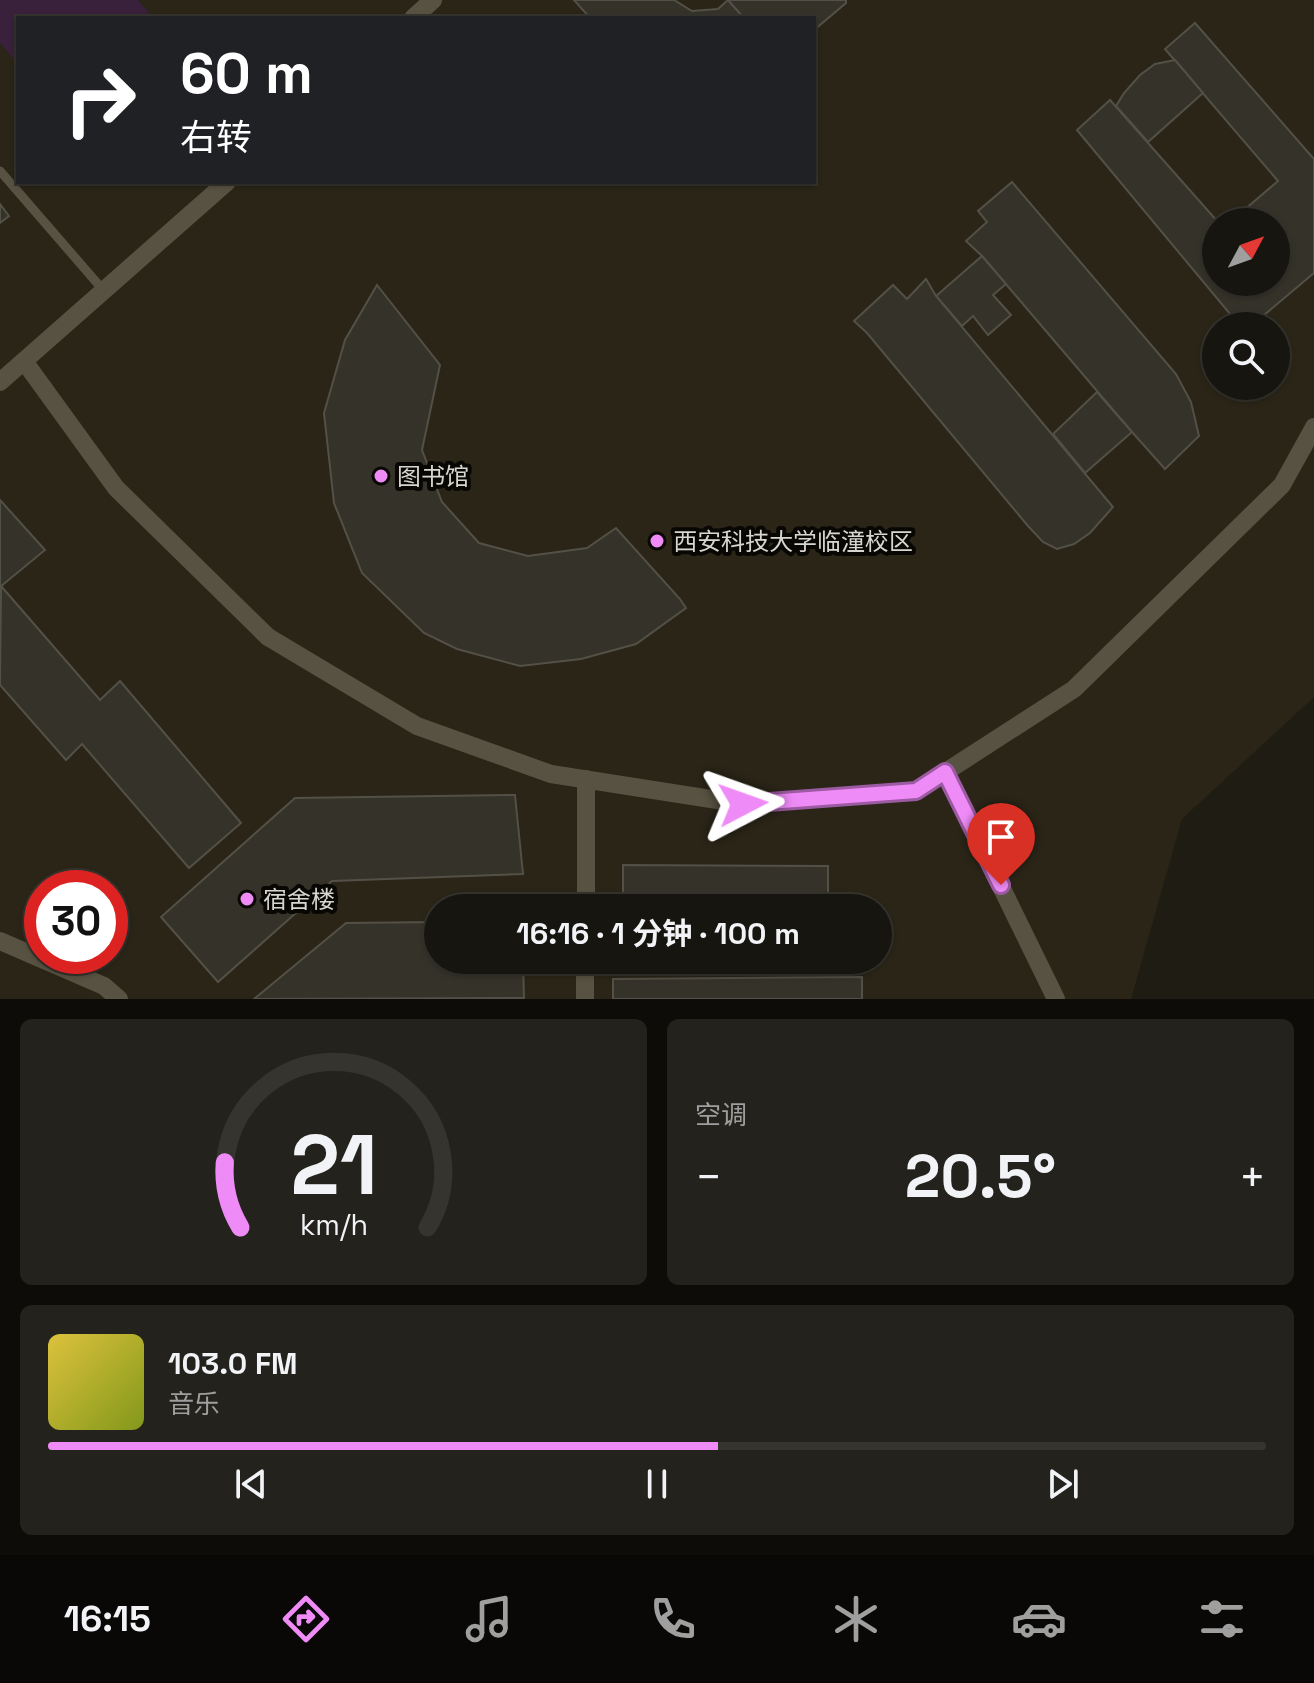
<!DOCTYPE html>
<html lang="zh">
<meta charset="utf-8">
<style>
:root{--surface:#17150f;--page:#24221d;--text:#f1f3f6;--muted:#9e9f9e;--line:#36342f;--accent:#ef8bf7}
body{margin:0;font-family:"Space Grotesk","Noto Sans SC",sans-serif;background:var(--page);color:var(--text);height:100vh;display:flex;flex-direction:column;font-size:30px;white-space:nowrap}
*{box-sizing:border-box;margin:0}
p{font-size:26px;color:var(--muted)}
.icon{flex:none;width:44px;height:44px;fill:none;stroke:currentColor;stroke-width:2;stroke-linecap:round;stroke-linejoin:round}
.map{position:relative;height:999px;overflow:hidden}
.drawer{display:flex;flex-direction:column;gap:20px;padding:20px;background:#0d0c08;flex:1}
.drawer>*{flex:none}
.guide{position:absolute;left:16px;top:16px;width:800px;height:168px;border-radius:0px;box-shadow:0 2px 6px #0004,0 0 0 2px var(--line);background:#202124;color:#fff;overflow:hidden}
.needle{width:52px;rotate:49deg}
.controls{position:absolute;left:1202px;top:208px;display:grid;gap:16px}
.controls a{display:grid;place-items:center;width:88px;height:88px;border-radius:50%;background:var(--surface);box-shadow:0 2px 6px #0004,0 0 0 2px var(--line);font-size:40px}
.speed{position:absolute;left:24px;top:870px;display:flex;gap:16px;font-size:40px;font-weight:700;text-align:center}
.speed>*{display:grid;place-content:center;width:104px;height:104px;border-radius:50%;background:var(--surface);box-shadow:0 2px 6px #0004,0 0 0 2px var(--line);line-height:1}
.speed .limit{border:12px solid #d22;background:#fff;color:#111}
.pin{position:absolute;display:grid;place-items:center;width:68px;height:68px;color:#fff;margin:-82px -34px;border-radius:50% 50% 50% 0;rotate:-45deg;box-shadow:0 0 8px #0007}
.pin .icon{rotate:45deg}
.me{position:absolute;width:88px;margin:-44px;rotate:86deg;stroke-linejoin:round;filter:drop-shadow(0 0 6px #0008)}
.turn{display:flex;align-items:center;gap:28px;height:168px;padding:0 32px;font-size:36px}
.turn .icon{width:104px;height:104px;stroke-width:2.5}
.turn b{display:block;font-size:56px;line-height:68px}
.big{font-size:60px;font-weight:700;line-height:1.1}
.drawer .widget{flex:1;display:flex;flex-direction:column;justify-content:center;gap:12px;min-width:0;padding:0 28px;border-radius:12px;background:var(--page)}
.drawer .dial{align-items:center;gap:0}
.dial svg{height:208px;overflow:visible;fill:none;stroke:var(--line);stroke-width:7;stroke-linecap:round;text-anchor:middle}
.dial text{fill:var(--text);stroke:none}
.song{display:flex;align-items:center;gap:24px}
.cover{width:96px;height:96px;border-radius:12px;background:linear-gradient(135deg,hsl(50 70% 55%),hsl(70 70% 35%))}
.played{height:8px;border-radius:4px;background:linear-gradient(90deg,var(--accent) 55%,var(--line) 55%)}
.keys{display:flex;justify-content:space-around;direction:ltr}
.heat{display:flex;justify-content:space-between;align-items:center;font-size:44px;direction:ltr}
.drawer .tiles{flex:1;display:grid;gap:20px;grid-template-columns:1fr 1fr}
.widget:last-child{grid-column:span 2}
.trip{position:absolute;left:424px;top:894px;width:468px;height:80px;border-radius:40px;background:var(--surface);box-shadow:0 2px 6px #0004,0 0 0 2px var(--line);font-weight:700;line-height:80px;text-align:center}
.menu{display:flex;height:128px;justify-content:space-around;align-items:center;background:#090806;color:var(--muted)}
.menu .icon{width:56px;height:56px}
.menu .active{color:var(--accent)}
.menu b{font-size:36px;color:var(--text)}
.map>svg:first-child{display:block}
</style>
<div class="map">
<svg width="1314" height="999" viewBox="0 0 1314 999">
<rect width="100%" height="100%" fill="#1f1c14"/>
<!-- built -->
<path fill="#2a2517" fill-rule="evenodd" d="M0 0H1314V697L1182 819 1131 999H0ZM18 18H814V182H18ZM1216 222H1276V282H1216ZM1216 326H1276V386H1216ZM42 888H110V956H42ZM438 908H878V960H438Z"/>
<!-- green -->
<polygon fill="#39203b" points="0,0 138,0 153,18 18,18 18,64 0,43"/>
<!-- building -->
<g fill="#353229" stroke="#535047" stroke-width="2">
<polygon points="574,0 674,0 692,11 718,9 728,0 744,18 590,18"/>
<polygon points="728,0 846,0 846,3 814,30 814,18 744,18"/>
<polygon points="1195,23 1314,159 1314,273 1251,326 1240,326 1077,130 1110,100 1218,222 1216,222 1216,282 1276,282 1276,222 1230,222 1278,181 1165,49"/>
<polygon points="1175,60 1203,93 1148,142 1116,106 1124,93 1140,75 1155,64"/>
<polygon points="1012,182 1176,374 1191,402 1199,436 1165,469 1132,432 982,256 966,241 987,222 978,211"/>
<polygon points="0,204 9,216 0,223"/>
<polygon points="982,256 1006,284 993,295 1011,315 988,335 973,316 962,326 936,296"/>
<polygon points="926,279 936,296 1113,507 1090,533 1074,544 1057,549 1043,542 1028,526 867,333 854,321 893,285 907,299"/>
<polygon points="377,285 440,365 422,450 442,502 479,543 528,556 587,548 616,528 680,599 686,608 636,644 581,659 520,666 457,649 424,633 362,573 334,503 324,413 345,340"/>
<polygon points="1097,392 1132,432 1085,473 1053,434"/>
<polygon points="0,500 45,550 0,587"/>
<polygon points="1,586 100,700 120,681 241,823 189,868 82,744 66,760 0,685"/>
<polygon points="515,795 523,874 332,881 218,982 161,917 295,798"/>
<polygon points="623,865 828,866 828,908 623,908"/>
<polygon points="438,922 438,960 523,960 524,998 254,999 346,923"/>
<polygon points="862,977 862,999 613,999 613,979"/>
</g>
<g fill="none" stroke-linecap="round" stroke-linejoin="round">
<!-- service -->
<polyline stroke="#585242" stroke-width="9" points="0,171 104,291"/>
<!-- minor -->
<g stroke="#585242" stroke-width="18">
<polyline points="413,18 433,0"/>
<polyline points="24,361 116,488 268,637 417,726 551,774 743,804 916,791 1074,689 1282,485 1314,427"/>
<polyline points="0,382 227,182"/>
<polyline points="945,772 1056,999"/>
<polyline points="586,908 586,779"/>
<polyline points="0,941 104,986 119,999"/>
<polyline points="585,999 585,960"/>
</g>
</g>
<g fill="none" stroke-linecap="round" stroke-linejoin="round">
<!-- route casing -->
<g stroke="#9b5aa1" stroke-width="20">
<polyline id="route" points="743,804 916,791 945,772 1001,885"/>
</g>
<!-- route -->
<use href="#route" stroke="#ef8bf7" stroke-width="14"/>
</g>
<!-- markers -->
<g fill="#ef8bf7" stroke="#080704" stroke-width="3">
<circle cx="381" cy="476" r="8"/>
<circle cx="657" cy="541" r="8"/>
<circle cx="247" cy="899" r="8"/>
</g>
<g text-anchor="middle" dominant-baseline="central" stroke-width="8" stroke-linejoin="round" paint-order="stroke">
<!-- poi labels -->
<g font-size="24" fill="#d8d6d1" stroke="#080704" text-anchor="start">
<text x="397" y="476">图书馆</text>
<text x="673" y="541">西安科技大学临潼校区</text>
<text x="263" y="899">宿舍楼</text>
</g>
</g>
</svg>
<div class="controls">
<a><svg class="needle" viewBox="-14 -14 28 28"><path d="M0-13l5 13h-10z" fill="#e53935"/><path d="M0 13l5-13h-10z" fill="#9e9f9e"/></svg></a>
<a><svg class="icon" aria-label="search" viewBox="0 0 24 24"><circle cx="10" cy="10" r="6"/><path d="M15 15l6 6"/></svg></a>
</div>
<div class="speed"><div class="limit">30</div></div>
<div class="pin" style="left:1001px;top:885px;background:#d93025"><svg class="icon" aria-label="arrive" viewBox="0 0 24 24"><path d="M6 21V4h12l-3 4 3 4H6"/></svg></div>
<svg class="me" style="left:743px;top:804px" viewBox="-20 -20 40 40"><path d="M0-17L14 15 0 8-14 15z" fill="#ef8bf7" stroke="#fff" stroke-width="4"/></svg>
<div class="trip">16:16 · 1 分钟 · 100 m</div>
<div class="guide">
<div class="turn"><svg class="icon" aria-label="right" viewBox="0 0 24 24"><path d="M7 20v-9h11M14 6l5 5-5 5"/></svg><div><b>60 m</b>右转</div></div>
</div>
</div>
<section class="drawer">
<div class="tiles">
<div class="widget dial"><svg viewBox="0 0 100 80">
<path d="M14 69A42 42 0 1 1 86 69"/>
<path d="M14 69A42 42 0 0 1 8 44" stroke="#ef8bf7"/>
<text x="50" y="56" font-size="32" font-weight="700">21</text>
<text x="50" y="72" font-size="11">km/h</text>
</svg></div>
<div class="widget"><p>空调</p>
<div class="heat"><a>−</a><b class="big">20.5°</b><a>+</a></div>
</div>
<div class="widget">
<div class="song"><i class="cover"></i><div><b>103.0 FM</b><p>音乐</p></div></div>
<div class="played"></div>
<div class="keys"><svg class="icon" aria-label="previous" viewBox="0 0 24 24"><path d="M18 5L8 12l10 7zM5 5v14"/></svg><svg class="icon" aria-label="pause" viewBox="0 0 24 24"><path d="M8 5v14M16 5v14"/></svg><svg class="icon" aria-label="next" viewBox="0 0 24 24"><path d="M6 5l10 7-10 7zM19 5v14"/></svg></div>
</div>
</div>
</section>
<nav class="menu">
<b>16:15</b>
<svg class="icon active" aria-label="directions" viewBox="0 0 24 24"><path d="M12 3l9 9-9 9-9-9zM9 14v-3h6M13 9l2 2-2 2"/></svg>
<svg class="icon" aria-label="music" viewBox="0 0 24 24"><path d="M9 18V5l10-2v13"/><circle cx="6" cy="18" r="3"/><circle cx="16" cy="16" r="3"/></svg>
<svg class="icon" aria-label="phone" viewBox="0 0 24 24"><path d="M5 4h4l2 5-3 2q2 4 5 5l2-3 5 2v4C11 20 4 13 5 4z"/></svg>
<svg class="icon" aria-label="climate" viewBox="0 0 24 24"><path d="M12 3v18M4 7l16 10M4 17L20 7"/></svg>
<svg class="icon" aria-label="car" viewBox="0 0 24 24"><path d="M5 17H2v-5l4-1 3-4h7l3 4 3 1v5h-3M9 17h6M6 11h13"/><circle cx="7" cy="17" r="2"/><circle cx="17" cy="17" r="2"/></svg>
<svg class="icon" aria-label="filters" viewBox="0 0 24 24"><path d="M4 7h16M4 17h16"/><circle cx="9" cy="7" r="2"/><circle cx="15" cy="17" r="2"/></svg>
</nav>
